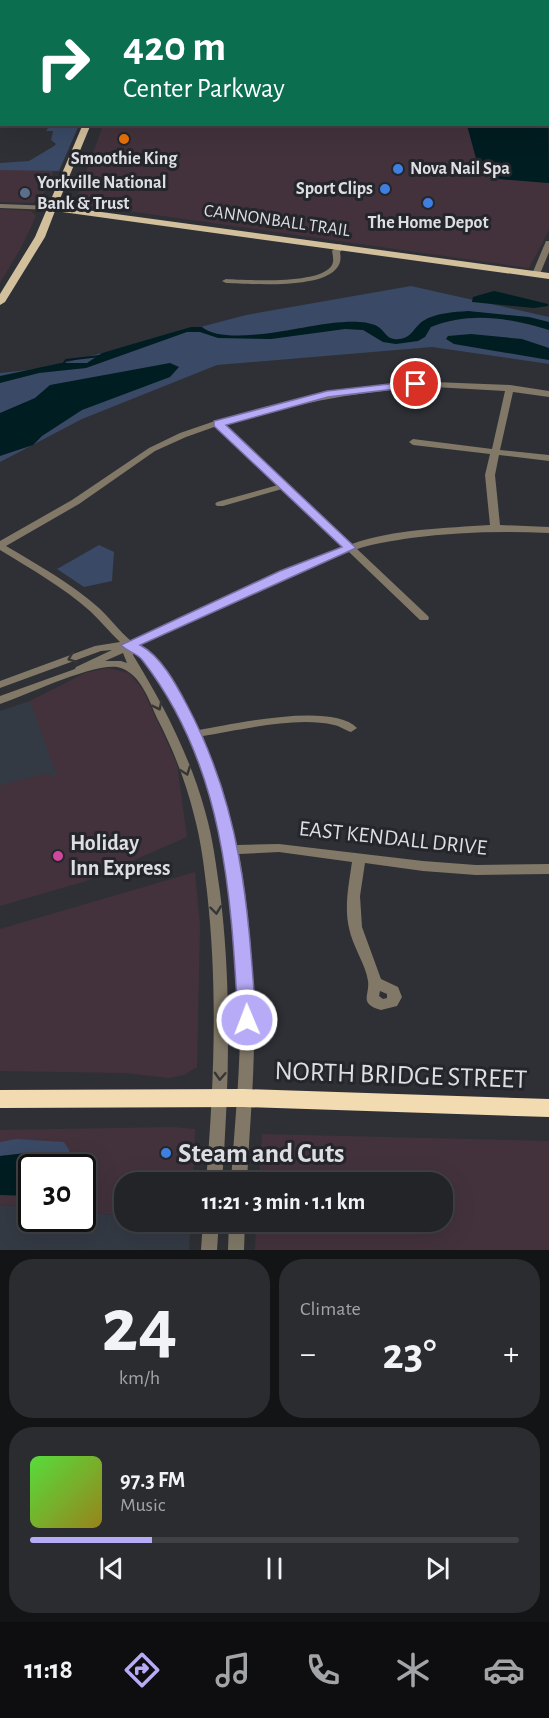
<!DOCTYPE html>
<meta charset="utf-8">
<style>
:root{--surface:#222428;--page:#2a2c30;--text:#f1f3f6;--muted:#a2a4a8;--line:#3f4145;--accent:#b7abf8}
body{margin:0;font-family:"Alegreya Sans",sans-serif;background:var(--page);color:var(--text);height:100vh;display:flex;flex-direction:column;font-size:22px;white-space:nowrap}
*{box-sizing:border-box;margin:0}
p{font-size:20px;color:var(--muted)}
.icon{flex:none;width:33px;height:33px;fill:none;stroke:currentColor;stroke-width:2;stroke-linecap:round;stroke-linejoin:round}
.map{position:relative;height:1250px;overflow:hidden}
.sheet{display:flex;flex-direction:column;gap:9px;padding:9px;background:#131416;flex:1}
.sheet>*{flex:none}
.top-card{position:absolute;left:0px;top:0px;width:549px;height:126px;box-shadow:0 6px 24px #0002,0 0 0 2px var(--line);background:#0b6e4f;color:#fff;overflow:hidden}
.speed{position:absolute;left:18px;top:1154px;display:flex;gap:12px;font-size:30px;font-weight:700;text-align:center}
.speed>*{display:grid;place-content:center;width:78px;height:78px;border-radius:50%;background:var(--surface);box-shadow:0 6px 24px #0002,0 0 0 2px var(--line);line-height:1}
.speed .limit{border:3px solid #111;border-radius:9px;background:#fff;color:#111}
.pin{position:absolute;display:grid;place-items:center;width:51px;height:51px;color:#fff;margin:-26px;border:3px solid #fff;border-radius:50%;box-shadow:0 2px 6px #0007}
.me{position:absolute;width:66px;margin:-33px;rotate:359deg;stroke-linejoin:round;filter:drop-shadow(0 0 4px #0008)}
.turn{display:flex;align-items:center;gap:21px;height:126px;padding:0 24px;font-size:27px}
.turn .icon{width:78px;height:78px;stroke-width:2.5}
.turn b{display:block;font-size:42px;line-height:51px}
.big{font-size:45px;font-weight:700;line-height:1.1}
.sheet .card{flex:1;display:flex;flex-direction:column;justify-content:center;gap:9px;min-width:0;padding:0 21px;border-radius:24px;background:var(--page)}
.sheet .dial{align-items:center;gap:0}
.dial b{font-size:78px;line-height:1}
.song{display:flex;align-items:center;gap:18px}
.cover{width:72px;height:72px;border-radius:9px;background:linear-gradient(135deg,hsl(110 70% 55%),hsl(50 70% 35%))}
.played{height:6px;border-radius:3px;background:linear-gradient(90deg,var(--accent) 25%,var(--line) 25%)}
.keys{display:flex;justify-content:space-around;direction:ltr}
.heat{display:flex;justify-content:space-between;align-items:center;font-size:33px;direction:ltr}
.sheet .tiles{flex:1;display:grid;gap:9px;grid-template-columns:1fr 1fr}
.card:last-child{grid-column:span 2}
.trip{position:absolute;left:114px;top:1172px;width:339px;height:60px;border-radius:24px;background:var(--surface);box-shadow:0 6px 24px #0002,0 0 0 2px var(--line);font-weight:700;line-height:60px;text-align:center}
.tabs{display:flex;height:96px;justify-content:space-around;align-items:center;background:#0e0e10;color:var(--muted)}
.tabs .icon{width:42px;height:42px}
.tabs .current{color:var(--accent)}
.tabs b{font-size:27px;color:var(--text)}
.map>svg:first-child{display:block}
</style>
<div class="map">
<svg width="549" height="1250" viewBox="0 0 549 1250">
<rect width="100%" height="100%" fill="#2e3035"/>
<!-- commercial -->
<g fill="#43323c">
<polygon points="103,125 467,125 480,173 499,179 549,183 549,230 529,268 72,203 76,200"/>
<polygon points="0,168 54,169 42,198 33,203 0,202"/>
<polygon points="0,209 31,211 36,216 22,246 0,283"/>
<polygon points="107,668 129,673 143,690 177,764 187,837 86,881 0,906 0,711 30,701 85,673"/>
<polygon points="195,872 200,925 197,1067 184,1075 169,1078 125,1073 0,1071 0,929"/>
<polygon points="173,1127 195,1129 193,1182 124,1182 124,1216 83,1212 82,1167 32,1167 31,1207 0,1205 0,1130"/>
<polygon points="262,1134 549,1141 549,1250 255,1250 256,1221 442,1221 442,1182 259,1182"/>
</g>
<!-- built -->
<g fill="#343a44">
<polygon points="30,701 57,776 44,774 0,785 0,711"/>
<polygon points="0,1205 31,1207 32,1218 82,1218 83,1212 124,1216 124,1221 191,1222 189,1250 0,1250"/>
</g>
<!-- green -->
<g fill="#3a4965">
<polygon points="50,125 79,125 59,171 0,170 0,163 29,161 54,146 56,144 51,140 53,131 46,131"/>
<polygon points="411,286 549,317 549,364 432,347 217,365 82,419 0,462 0,373 45,368 246,315"/>
<polygon points="99,545 114,552 112,581 84,587 57,569"/>
<polygon points="16,1139 64,1142 69,1150 72,1167 57,1167 58,1163 35,1152 0,1156 0,1142"/>
</g>
<!-- water -->
<g fill="#001d21">
<polygon points="548,85 549,183 499,179 480,173 467,125 548,124"/>
<polygon points="494,291 548,304 548,306 534,308 472,302 473,297"/>
<path d="M468 311 529 317 549 322V330C510 318 470 311 431 327L425 337 418 341 396 344 383 342 363 330 345 329 271 339 218 338 200 332H187L86 368 39 373 0 383V376L61 363H87L102 353 191 327H202C226 347 303 326 332 323 345 322 364 320 377 326 386 331 386 341 399 339 412 338 413 328 423 321 435 313 454 312 468 311Z"/>
<polygon points="471,334 522,339 549,348 549,360 454,344 446,339 448,336"/>
<polygon points="170,363 179,367 170,377 82,410 42,436 33,445 0,456 0,413 35,398 50,385"/>
<polygon points="35,1152 50,1154 58,1163 57,1167 32,1167 31,1196 0,1195 0,1156"/>
</g>
<g fill="none" stroke-linecap="round" stroke-linejoin="round">
<!-- stream -->
<polyline stroke="#001d21" stroke-width="2" points="63,364 66,360 100,356"/>
<!-- minor -->
<g fill="#817867" fill-rule="evenodd">
<polygon points="549,22 549,26 548,26 548,23"/>
<rect x="548" y="45" width="1" height="4"/>
<rect x="0" y="51" width="2" height="4"/>
<polygon points="548,69 549,70 549,74 548,73"/>
<polygon points="319,124 321,126 318,128 87,127 84,125"/>
<polygon points="311,184 314,186 313,187 308,188 308,186"/>
<polygon points="0,204 53,206 56,208 53,210 0,208"/>
<polygon points="546,241 549,241 549,252 540,274 533,276 532,274"/>
<path d="M339 244 346 246 340 252C341 258 341 264 336 269 319 289 251 284 226 283L222 281 226 279C246 280 321 285 332 265 334 261 333 256 332 251Z"/>
<path d="M434 382 510 385 549 391V397L513 392 500 450 549 455V461L499 455 495 475 500 525 549 527V533C502 531 457 532 411 538 392 541 375 543 357 549L428 616 429 618 428 620H420L349 552 291 574 138 646C164 659 186 704 199 730 233 724 332 702 357 728L351 732C345 730 340 726 334 725 296 716 241 730 203 736L222 787 237 845 279 844 423 861 476 865 549 864V874L476 875 423 871 365 863 360 896 362 927 381 979 398 987 402 997 397 1006 381 1010C358 1003 370 996 368 981 366 965 352 945 349 928 344 907 349 883 352 862L279 852 239 854C250 914 254 975 254 1036 254 1085 249 1133 247 1182H231C234 1133 239 1085 240 1036 242 926 230 812 179 713 170 695 152 661 133 652V655C163 704 190 756 205 811 213 838 216 865 220 892 232 989 229 1085 222 1182H206C214 1085 218 989 207 892 204 866 201 841 194 815 186 782 173 749 157 718 149 700 141 675 121 668 98 660 26 696 0 704V696L75 669 76 667 112 650 101 651 0 688V681L95 646 120 642C109 632 101 621 90 611 63 587 31 569 0 550V541L72 500 149 448 180 433 215 421 324 394 397 384ZM434 387 505 391 492 449 413 439 409 442 413 445 490 454 485 475 490 525C446 528 393 529 352 544L224 424C296 404 359 390 434 387ZM217 426 278 485 217 502 215 504 217 506H223L282 489 344 547 283 570 131 641C119 631 110 618 99 608 71 583 38 565 6 546L79 504 155 451 186 437ZM123 653 127 663 121 661H105ZM380 991 387 994V998L383 999 379 996Z"/>
<polygon points="203,1221 219,1221 217,1250 201,1250"/>
<polygon points="229,1221 245,1221 244,1250 228,1250"/>
</g>
<!-- major -->
<g fill="#d2bf9c" fill-rule="evenodd">
<polygon points="131,0 137,0 130,2"/>
<polygon points="83,124 91,124 57,206 549,273 549,279 55,211 45,237 5,302 0,305 0,294 35,237"/>
</g>
<!-- highway -->
<polygon fill="#f3dbb1" fill-rule="evenodd" points="243,1089 549,1099 549,1117 243,1107 0,1108 0,1090"/>
</g>
<!-- one-way arrows -->
<defs><path id="oneway-chevron" d="M-2-3.5L2.5 0L-2 3.5" fill="none" stroke-width="1.6" stroke-linecap="round" stroke-linejoin="round" transform="scale(1.5)"/></defs>
<g stroke="#373637">
<use href="#oneway-chevron" transform="translate(72 658) rotate(159)"/>
<use href="#oneway-chevron" transform="translate(158 706) rotate(63)"/>
<use href="#oneway-chevron" transform="translate(186 771) rotate(70)"/>
<use href="#oneway-chevron" transform="translate(216 910) rotate(83)"/>
<use href="#oneway-chevron" transform="translate(220 1076) rotate(93)"/>
</g>
<!-- route -->
<path fill="#b7abf8" stroke="#776fa1" stroke-width="1.5" d="M416 381 420 382V386L328 397 226 425 356 548 140 645C161 656 176 684 187 705 242 809 248 905 256 1020L253 1025 247 1027 240 1025 238 1020C231 892 224 766 143 661 138 653 127 652 121 645L280 571 342 547 214 426V421L327 391Z"/>
<!-- markers -->
<circle fill="#e8710a" stroke="#24262b" stroke-width="2" cx="124" cy="139" r="6"/>
<g fill="#3f7fe0" stroke="#24262b" stroke-width="2">
<circle cx="398" cy="169" r="6"/>
<circle cx="385" cy="189" r="6"/>
<circle cx="428" cy="203" r="6"/>
<circle cx="166" cy="1153" r="6"/>
</g>
<circle fill="#5c6f8a" stroke="#24262b" stroke-width="2" cx="25" cy="193" r="6"/>
<circle fill="#d1479c" stroke="#24262b" stroke-width="2" cx="58" cy="856" r="6"/>
<g text-anchor="middle" dominant-baseline="central" stroke-width="6" stroke-linejoin="round" paint-order="stroke">
<!-- far-poi labels -->
<g font-size="18" font-weight="bold" fill="#dddee2" stroke="#24262b">
<text x="124" y="159">Smoothie King</text>
<text x="410" y="169" text-anchor="start">Nova Nail Spa</text>
<text x="37" y="183" text-anchor="start">Yorkville National<tspan x="37" dy="21">Bank &amp; Trust</tspan></text>
<text x="373" y="189" text-anchor="end">Sport Clips</text>
<text x="428" y="223">The Home Depot</text>
</g>
<!-- far-street labels -->
<g font-size="18" fill="#dddee2" stroke="#24262b">
<text transform="translate(277 221) rotate(8)">CANNONBALL TRAIL</text>
</g>
<!-- street labels -->
<g font-size="22" fill="#dddee2" stroke="#24262b">
<text transform="translate(393 838) rotate(6)">EAST KENDALL DRIVE</text>
</g>
<!-- poi labels -->
<g font-size="22" font-weight="bold" fill="#dddee2" stroke="#24262b" text-anchor="start">
<text x="70" y="843">Holiday<tspan x="70" dy="25">Inn Express</tspan></text>
</g>
<!-- near-street labels -->
<g font-size="27" fill="#dddee2" stroke="#24262b">
<text transform="translate(401 1075) rotate(2)">NORTH BRIDGE STREET</text>
</g>
<!-- near-poi labels -->
<g font-size="27" font-weight="bold" fill="#dddee2" stroke="#24262b" text-anchor="start">
<text x="178" y="1153">Steam and Cuts</text>
</g>
</g>
</svg>
<div class="speed"><div class="limit">30</div></div>
<div class="pin" style="left:416px;top:384px;background:#d93025"><svg class="icon" aria-label="arrive" viewBox="0 0 24 24"><path d="M6 21V4h12l-3 4 3 4H6"/></svg></div>
<svg class="me" style="left:247px;top:1020px" viewBox="-20 -20 40 40"><circle r="17" fill="#b7abf8" stroke="#fff" stroke-width="3"/><path d="M0-11L8 9 0 5-8 9z" fill="#fff"/></svg>
<div class="trip">11:21 · 3 min · 1.1 km</div>
<div class="top-card">
<div class="turn"><svg class="icon" aria-label="right" viewBox="0 0 24 24"><path d="M7 20v-9h11M14 6l5 5-5 5"/></svg><div><b>420 m</b>Center Parkway</div></div>
</div>
</div>
<section class="sheet">
<div class="tiles">
<div class="card dial"><b>24</b><p>km/h</p></div>
<div class="card"><p>Climate</p>
<div class="heat"><a>−</a><b class="big">23°</b><a>+</a></div>
</div>
<div class="card">
<div class="song"><i class="cover"></i><div><b>97.3 FM</b><p>Music</p></div></div>
<div class="played"></div>
<div class="keys"><svg class="icon" aria-label="previous" viewBox="0 0 24 24"><path d="M18 5L8 12l10 7zM5 5v14"/></svg><svg class="icon" aria-label="pause" viewBox="0 0 24 24"><path d="M8 5v14M16 5v14"/></svg><svg class="icon" aria-label="next" viewBox="0 0 24 24"><path d="M6 5l10 7-10 7zM19 5v14"/></svg></div>
</div>
</div>
</section>
<nav class="tabs">
<b>11:18</b>
<svg class="icon current" aria-label="directions" viewBox="0 0 24 24"><path d="M12 3l9 9-9 9-9-9zM9 14v-3h6M13 9l2 2-2 2"/></svg>
<svg class="icon" aria-label="music" viewBox="0 0 24 24"><path d="M9 18V5l10-2v13"/><circle cx="6" cy="18" r="3"/><circle cx="16" cy="16" r="3"/></svg>
<svg class="icon" aria-label="phone" viewBox="0 0 24 24"><path d="M5 4h4l2 5-3 2q2 4 5 5l2-3 5 2v4C11 20 4 13 5 4z"/></svg>
<svg class="icon" aria-label="climate" viewBox="0 0 24 24"><path d="M12 3v18M4 7l16 10M4 17L20 7"/></svg>
<svg class="icon" aria-label="car" viewBox="0 0 24 24"><path d="M5 17H2v-5l4-1 3-4h7l3 4 3 1v5h-3M9 17h6M6 11h13"/><circle cx="7" cy="17" r="2"/><circle cx="17" cy="17" r="2"/></svg>
</nav>
